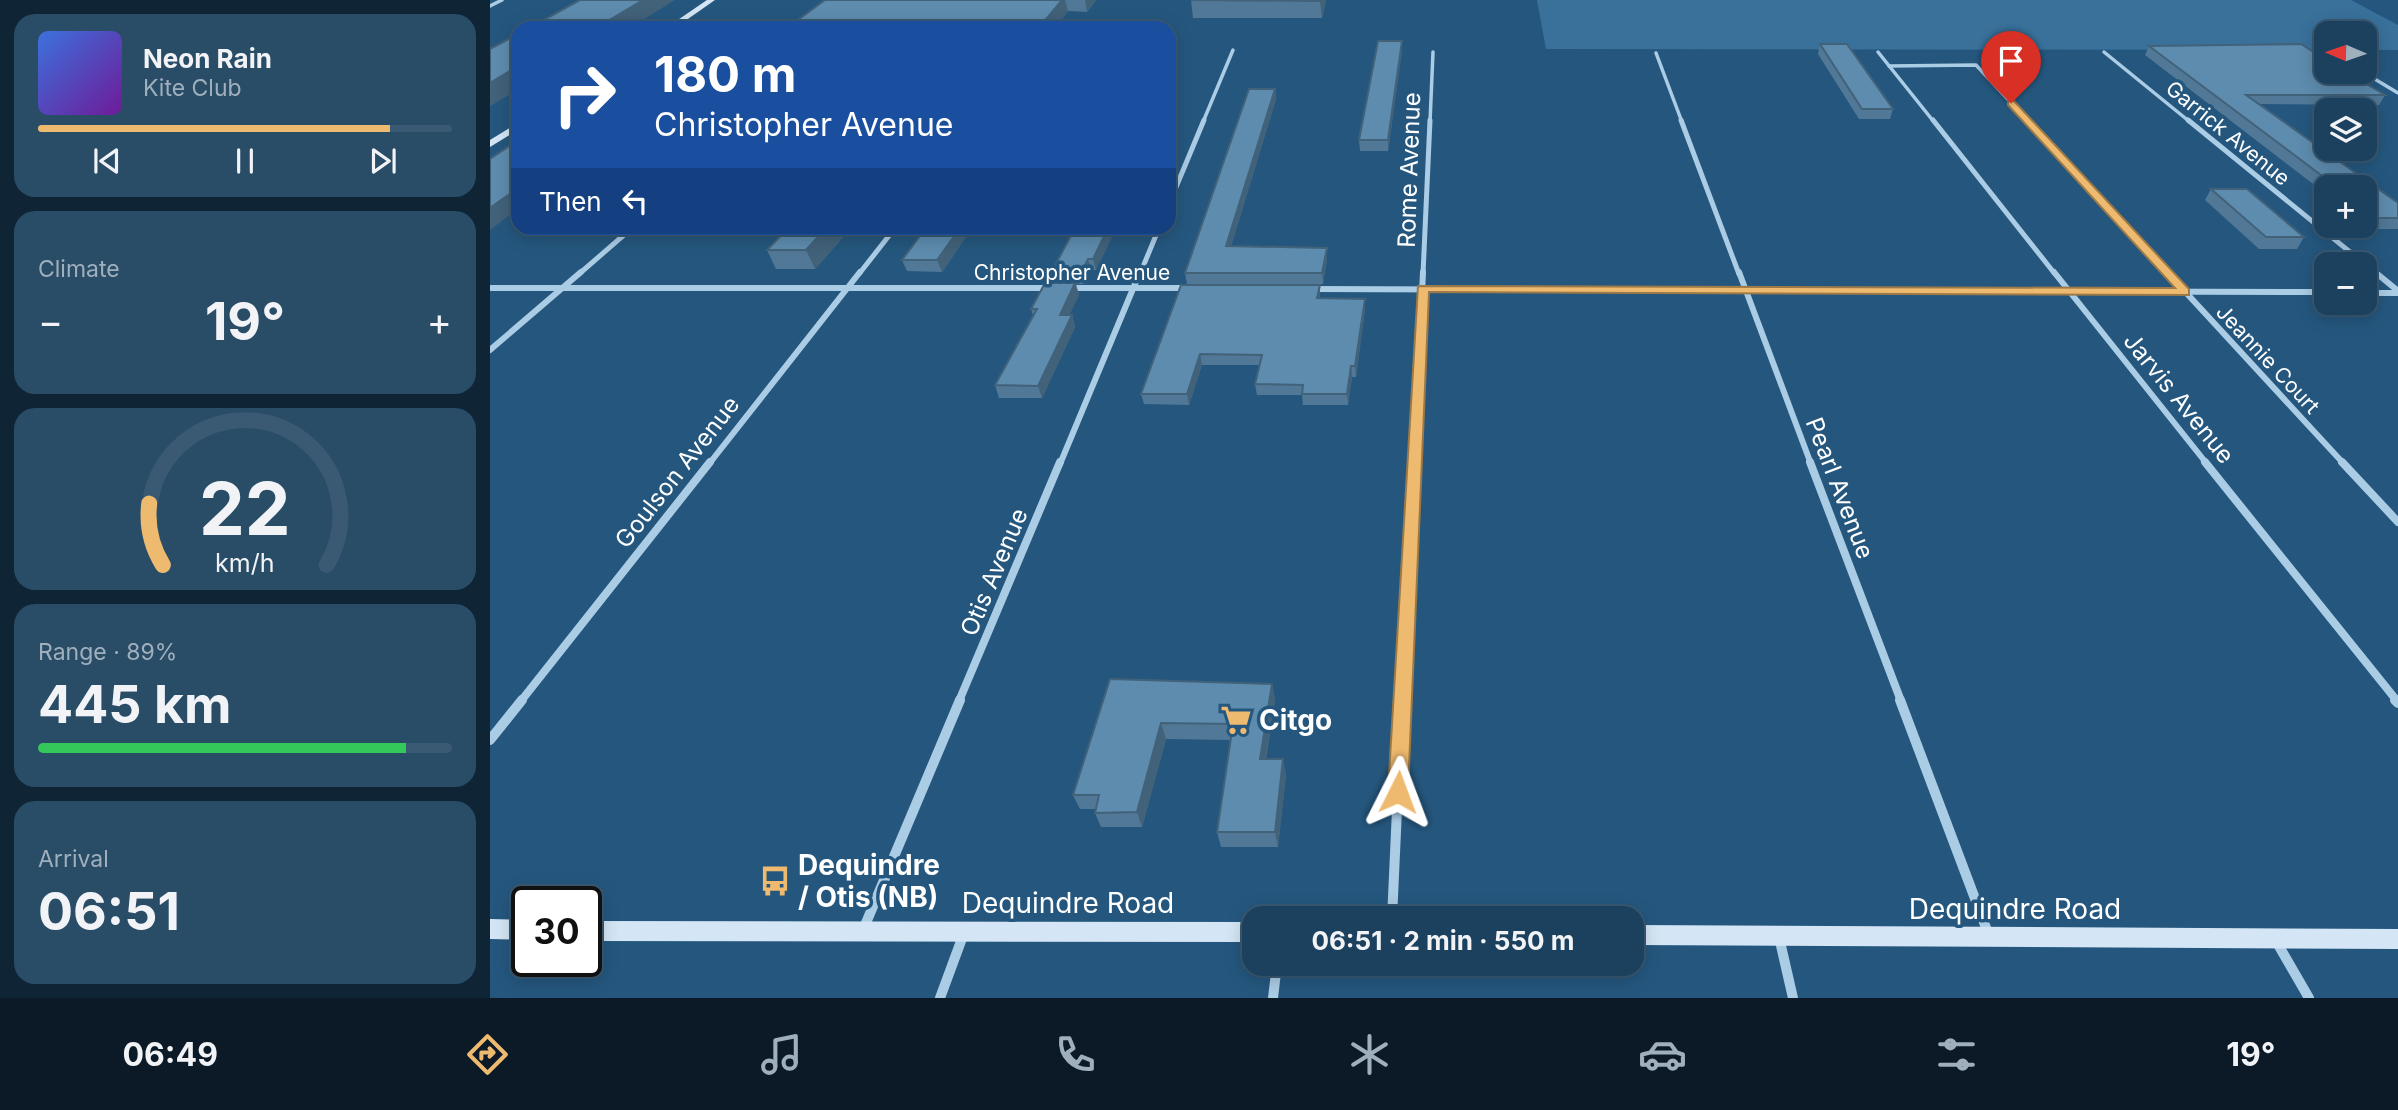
<!DOCTYPE html>
<meta charset="utf-8">
<style>
:root{--surface:#1c415e;--page:#294c67;--text:#f1f3f6;--muted:#a0afbc;--line:#3a5a73;--accent:#eeba6f}
body{margin:0;font-family:Inter,sans-serif;background:var(--page);color:var(--text);height:100vh;display:flex;flex-direction:column;font-size:26px;white-space:nowrap}
*{box-sizing:border-box;margin:0}
p{font-size:23px;color:var(--muted)}
.icon{flex:none;width:38px;height:38px;fill:none;stroke:currentColor;stroke-width:2;stroke-linecap:round;stroke-linejoin:round}
.map{position:relative;flex:1;overflow:hidden}
.details{display:flex;flex-direction:column;gap:14px;padding:14px;background:#0f2434;width:490px}
.details>*{flex:none}
.banner{position:absolute;left:21px;top:21px;width:665px;height:214px;border-radius:21px;box-shadow:0 4px 18px #0003,0 0 0 2px var(--line);background:#1a4fa0;color:#fff;overflow:hidden}
.needle{width:46px;rotate:272deg}
.tools{position:absolute;left:1824px;top:21px;display:grid;gap:14px}
.tools a{display:grid;place-items:center;width:63px;height:63px;border-radius:14px;background:var(--surface);box-shadow:0 4px 18px #0003,0 0 0 2px var(--line);font-size:35px}
.speed{position:absolute;left:21px;top:886px;display:flex;gap:14px;font-size:35px;font-weight:700;text-align:center}
.speed>*{display:grid;place-content:center;width:91px;height:91px;border-radius:50%;background:var(--surface);box-shadow:0 4px 18px #0003,0 0 0 2px var(--line);line-height:1}
.speed .limit{border:4px solid #111;border-radius:10px;background:#fff;color:#111}
.pin{position:absolute;display:grid;place-items:center;width:60px;height:60px;color:#fff;margin:-72px -30px;border-radius:50% 50% 50% 0;rotate:-45deg;box-shadow:0 0 7px #0007}
.pin .icon{rotate:45deg}
.me{position:absolute;width:77px;margin:-38px;rotate:3deg;stroke-linejoin:round;filter:drop-shadow(0 0 5px #0008)}
.turn{display:flex;align-items:center;gap:24px;height:147px;padding:0 28px;font-size:32px}
.turn .icon{width:91px;height:91px;stroke-width:2.5}
.turn b{display:block;font-size:49px;line-height:60px}
.then{display:flex;align-items:center;height:66px;padding:0 28px;background:#0003;gap:14px;font-size:26px}
.big{font-size:52px;font-weight:700;line-height:1.1}
.details .widget{flex:1;display:flex;flex-direction:column;justify-content:center;gap:10px;min-width:0;padding:0 24px;border-radius:21px;background:var(--page)}
.details .dial{align-items:center;gap:0}
.dial svg{height:182px;overflow:visible;fill:none;stroke:var(--line);stroke-width:7;stroke-linecap:round;text-anchor:middle}
.dial text{fill:var(--text);stroke:none}
.song{display:flex;align-items:center;gap:21px}
.cover{width:84px;height:84px;border-radius:10px;background:linear-gradient(135deg,hsl(220 70% 55%),hsl(280 70% 35%))}
.played{height:7px;border-radius:4px;background:linear-gradient(90deg,var(--accent) 85%,var(--line) 85%)}
.keys{display:flex;justify-content:space-around;direction:ltr}
.heat{display:flex;justify-content:space-between;align-items:center;font-size:38px;direction:ltr}
.charge{height:10px;border-radius:5px;background:linear-gradient(90deg,#34c759 89%,var(--line) 0)}
.trip{position:absolute;left:752px;top:906px;width:402px;height:70px;border-radius:21px;background:var(--surface);box-shadow:0 4px 18px #0003,0 0 0 2px var(--line);font-weight:700;line-height:70px;text-align:center}
.menu{display:flex;height:112px;justify-content:space-around;align-items:center;background:#0b1a26;color:var(--muted)}
.menu .icon{width:49px;height:49px}
.menu .active{color:var(--accent)}
.menu b{font-size:32px;color:var(--text)}
main{display:flex;flex:1;min-height:0}
.map>svg:first-child{display:block}
</style>
<main>
<section class="details">
<div class="widget">
<div class="song"><i class="cover"></i><div><b>Neon Rain</b><p>Kite Club</p></div></div>
<div class="played"></div>
<div class="keys"><svg class="icon" aria-label="previous" viewBox="0 0 24 24"><path d="M18 5L8 12l10 7zM5 5v14"/></svg><svg class="icon" aria-label="pause" viewBox="0 0 24 24"><path d="M8 5v14M16 5v14"/></svg><svg class="icon" aria-label="next" viewBox="0 0 24 24"><path d="M6 5l10 7-10 7zM19 5v14"/></svg></div>
</div>
<div class="widget"><p>Climate</p>
<div class="heat"><a>−</a><b class="big">19°</b><a>+</a></div>
</div>
<div class="widget dial"><svg viewBox="0 0 100 80">
<path d="M14 69A42 42 0 1 1 86 69"/>
<path d="M14 69A42 42 0 0 1 8 42" stroke="#eeba6f"/>
<text x="50" y="56" font-size="32" font-weight="700">22</text>
<text x="50" y="72" font-size="11">km/h</text>
</svg></div>
<div class="widget"><p>Range · 89%</p><b class="big">445 km</b><div class="charge"></div></div>
<div class="widget"><p>Arrival</p><b class="big">06:51</b></div>
</section>
<div class="map">
<svg width="1908" height="998" viewBox="0 0 1908 998">
<rect width="100%" height="100%" fill="#25577e"/>
<!-- green -->
<polygon fill="#39719b" points="1047,0 1861,0 1908,25 1908,50 1874,50 1874,33 1836,33 1836,50 1056,49"/>
<g fill="none" stroke-linecap="round" stroke-linejoin="round">
<!-- street-far4 -->
<g stroke="#abcce5" stroke-width="3.5">
<polyline points="0,6 12,0"/>
<polyline points="1388,52 1444,122"/>
<polyline points="1614,52 1700,122"/>
<polyline points="1166,53 1192,122"/>
<polyline points="1399,66 1486,65 1539,122"/>
<polyline points="1873,72 1908,93"/>
<polyline points="713,122 743,50"/>
<polyline points="940,122 943,52"/>
</g>
<!-- street-far3 -->
<g stroke="#abcce5" stroke-width="5">
<polyline points="1191,120 1249,274"/>
<polyline points="1443,120 1565,274"/>
<polyline points="1537,120 1679,274"/>
<polyline points="1698,120 1887,274"/>
<polyline points="679,204 714,120"/>
<polyline points="89,274 142,228"/>
<polyline points="369,274 405,228"/>
<polyline points="650,274 669,228"/>
<polyline points="933,274 940,120"/>
</g>
<!-- street-far2 -->
<g stroke="#abcce5" stroke-width="6">
<polyline points="1249,272 1321,464"/>
<polyline points="1564,272 1717,464"/>
<polyline points="1677,272 1854,464"/>
<polyline points="1885,272 1908,291"/>
<polyline points="0,288 561,288"/>
<polyline points="580,288 698,288"/>
<polyline points="821,289 1836,292"/>
<polyline points="1874,293 1908,293"/>
<polyline points="0,350 91,272"/>
<polyline points="219,464 370,272"/>
<polyline points="570,464 650,272"/>
<polyline points="924,464 933,272"/>
</g>
<!-- street-far1 -->
<g stroke="#abcce5" stroke-width="8">
<polyline points="1320,462 1411,701"/>
<polyline points="1715,462 1907,701"/>
<polyline points="1852,462 1908,522"/>
<polyline points="31,701 220,462"/>
<polyline points="469,701 570,462"/>
<polyline points="912,701 924,462"/>
</g>
<!-- street -->
<g stroke="#abcce5" stroke-width="10">
<polyline points="1410,700 1498,933"/>
<polyline points="1905,700 1908,703"/>
<polyline points="0,740 32,700"/>
<polyline points="902,919 912,700"/>
<polyline points="373,930 470,700"/>
<polyline points="1289,937 1303,998"/>
<polyline points="1786,941 1819,998"/>
<polyline points="450,998 474,933"/>
<polyline points="783,998 787,964"/>
</g>
<!-- secondary -->
<g fill="#d4e6f5" fill-rule="evenodd">
<polygon points="217,0 225,0 185,28 176,28"/>
<polygon points="28,123 28,130 0,147 0,140"/>
<polygon points="0,919 37,920 37,940 0,939"/>
<polygon points="96,921 765,922 765,942 96,941"/>
<polygon points="1143,925 1908,929 1908,949 1143,945"/>
</g>
</g>
<!-- wall -->
<g fill="#517896">
<polygon points="335,0 606,0 597,12 578,11 565,28 308,28 305,22"/>
<polygon points="701,0 836,0 832,18 703,18"/>
<polygon points="28,34 28,89 0,106"/>
<polygon points="912,41 912,50 898,151 870,151 869,140"/>
<polygon points="1330,44 1403,109 1400,119 1369,119 1328,54"/>
<polygon points="1659,46 1895,95 1889,105 1770,104 1908,203 1908,229 1881,229 1874,223 1874,187 1836,187 1836,194 1655,55"/>
<polygon points="785,89 786,99 741,246 837,248 837,259 833,284 697,284 695,273"/>
<polygon points="1721,189 1814,237 1807,249 1769,249 1715,200"/>
<polygon points="298,228 361,228 325,269 286,269 277,250"/>
<polygon points="482,228 452,272 417,271 412,260"/>
<polygon points="626,228 606,270 601,270 594,284 586,284 589,295 579,315 582,315 585,327 552,398 509,398 505,385 543,315 541,309 564,283 561,273"/>
<polygon points="691,285 830,296 830,298 875,309 866,377 862,377 858,405 813,405 812,395 767,395 765,384 769,365 712,365 699,405 654,404 651,394"/>
<polygon points="620,679 782,684 785,700 776,759 796,774 788,847 731,847 727,832 740,740 676,739 652,827 611,827 605,813 606,809 590,809 583,795"/>
</g>
<!-- shaded-wall -->
<g fill="#42627a">
<polygon points="153,0 185,0 140,28 106,28"/>
<polygon points="572,0 575,0 578,11 565,28 554,28 553,23"/>
<polygon points="595,0 606,0 597,12"/>
<polygon points="830,0 836,0 832,18 830,1"/>
<polygon points="912,41 912,50 898,151 898,140"/>
<polygon points="23,69 28,78 28,89 0,106 0,83"/>
<polygon points="785,89 786,99 738,257 736,246"/>
<polygon points="685,90 687,100 679,116 679,103"/>
<polygon points="28,188 28,209 0,230 0,208"/>
<polygon points="336,228 361,228 325,269 316,250"/>
<polygon points="470,228 482,228 452,272 447,260"/>
<polygon points="618,228 626,228 606,270 603,259"/>
<polygon points="837,248 837,259 833,284 832,273"/>
<polygon points="598,259 601,270 594,284 591,273"/>
<polygon points="585,283 589,295 573,327 570,315"/>
<polygon points="830,285 830,296 828,309 827,298"/>
<polygon points="875,299 875,309 866,377 865,366"/>
<polygon points="582,315 585,327 552,398 548,386"/>
<polygon points="710,354 712,365 699,405 697,394"/>
<polygon points="861,366 862,377 858,405 857,394"/>
<polygon points="782,684 785,700 773,774 770,759"/>
<polygon points="671,723 676,739 652,827 647,812"/>
<polygon points="793,759 796,774 788,847 785,832"/>
</g>
<!-- building -->
<g fill="#5e8cae" stroke="#42627a" stroke-width="2">
<polygon points="90,0 153,0 106,28 39,28"/>
<polygon points="335,0 572,0 553,23 518,23 514,28 382,28 388,23 305,22"/>
<polygon points="701,0 830,0 830,1"/>
<polygon points="28,34 28,69 23,69 0,83 0,49"/>
<polygon points="888,41 912,41 898,140 869,140"/>
<polygon points="1330,44 1357,44 1403,109 1372,109"/>
<polygon points="1811,44 1836,60 1836,72 1856,72 1895,95 1756,95 1908,203 1908,218 1888,218 1874,207 1874,187 1847,187 1659,46"/>
<polygon points="759,89 785,89 736,246 837,248 832,273 695,273"/>
<polygon points="679,90 685,90 679,103"/>
<polygon points="28,140 28,188 0,208 0,159"/>
<polygon points="1721,189 1757,189 1814,237 1776,237"/>
<polygon points="298,228 336,228 316,250 277,250"/>
<polygon points="436,228 470,228 447,260 412,260"/>
<polygon points="585,228 618,228 603,259 598,259 591,273 561,273"/>
<polygon points="555,283 585,283 570,315 582,315 548,386 505,385 547,309 541,309"/>
<polygon points="691,285 830,285 827,298 875,299 865,366 861,366 857,394 812,394 813,385 765,384 772,355 710,354 697,394 651,394"/>
<polygon points="620,679 782,684 770,759 793,759 785,832 727,832 743,724 671,723 647,812 605,813 609,795 583,795"/>
</g>
<!-- route -->
<polygon fill="#eeba6f" stroke="#9b7948" stroke-width="2" points="1518,101 1524,101 1699,289 1699,295 939,292 918,792 915,798 908,801 901,798 898,792 928,286 1685,288 1518,105"/>
<!-- icons -->
<defs>
<g id="supermarket-bare" transform="scale(2.415)"><path d="M-6-5.5h2.5l.6 2H6L4.5 2H-2.5L-4.4-4H-6ZM-1.5 3.2a1.3 1.3 0 1 0 .1 0ZM3 3.2a1.3 1.3 0 1 0 .1 0Z" fill="#eeba6f" stroke="#25577e" stroke-width="2.5" paint-order="stroke"/></g>
<g id="bus-bare" transform="scale(2.415)"><path d="M-5-6H5V4H4V6H2V4H-2V6H-4V4H-5ZM-3.5-4V0h7V-4ZM-3.5 1.2v1.5H-2V1.2ZM2 1.2v1.5H3.5V1.2Z" fill="#eeba6f" stroke="#25577e" stroke-width="2.5" paint-order="stroke"/></g>
</defs>
<g fill-rule="evenodd">
<use href="#supermarket-bare" x="746" y="720"/>
<use href="#bus-bare" x="285" y="881"/>
</g>
<g text-anchor="middle" dominant-baseline="central" stroke-width="7" stroke-linejoin="round" paint-order="stroke">
<!-- far-street labels -->
<g font-size="21" fill="#fff" stroke="#25577e">
<text transform="translate(1738 133) rotate(39)">Garrick Avenue</text>
<text x="582" y="272">Christopher Avenue</text>
<text transform="translate(1778 359) rotate(47)">Jeannie Court</text>
</g>
<!-- street labels -->
<g font-size="24" fill="#fff" stroke="#25577e">
<text transform="translate(919 170) rotate(-88)">Rome Avenue</text>
<text transform="translate(1689 398) rotate(51)">Jarvis Avenue</text>
<text transform="translate(187 472) rotate(-52)">Goulson Avenue</text>
<text transform="translate(1350 488) rotate(69)">Pearl Avenue</text>
<text transform="translate(504 572) rotate(-67)">Otis Avenue</text>
</g>
<!-- near-poi labels -->
<g font-size="28" font-weight="bold" fill="#fff" stroke="#25577e" text-anchor="start">
<text x="769" y="720">Citgo</text>
<text x="308" y="865">Dequindre<tspan x="308" dy="32">/ Otis (NB)</tspan></text>
</g>
<!-- near-street labels -->
<g font-size="28" fill="#fff" stroke="#25577e">
<text x="578" y="903">Dequindre Road</text>
<text x="1525" y="909">Dequindre Road</text>
</g>
</g>
</svg>
<div class="tools">
<a><svg class="needle" viewBox="-14 -14 28 28"><path d="M0-13l5 13h-10z" fill="#e53935"/><path d="M0 13l5-13h-10z" fill="#a0afbc"/></svg></a>
<a><svg class="icon" aria-label="layers" viewBox="0 0 24 24"><path d="M12 4l9 5-9 5-9-5zM3 14l9 5 9-5"/></svg></a>
<a>+</a>
<a>−</a>
</div>
<div class="speed"><div class="limit">30</div></div>
<div class="pin" style="left:1521px;top:103px;background:#d93025"><svg class="icon" aria-label="arrive" viewBox="0 0 24 24"><path d="M6 21V4h12l-3 4 3 4H6"/></svg></div>
<svg class="me" style="left:908px;top:792px" viewBox="-20 -20 40 40"><path d="M0-17L14 15 0 8-14 15z" fill="#eeba6f" stroke="#fff" stroke-width="4"/></svg>
<div class="trip">06:51 · 2 min · 550 m</div>
<div class="banner">
<div class="turn"><svg class="icon" aria-label="right" viewBox="0 0 24 24"><path d="M7 20v-9h11M14 6l5 5-5 5"/></svg><div><b>180 m</b>Christopher Avenue</div></div>
<div class="then">Then<svg class="icon" aria-label="left" viewBox="0 0 24 24"><path d="M17 20v-9H6M10 6l-5 5 5 5"/></svg></div>
</div>
</div>
</main>
<nav class="menu">
<b>06:49</b>
<svg class="icon active" aria-label="directions" viewBox="0 0 24 24"><path d="M12 3l9 9-9 9-9-9zM9 14v-3h6M13 9l2 2-2 2"/></svg>
<svg class="icon" aria-label="music" viewBox="0 0 24 24"><path d="M9 18V5l10-2v13"/><circle cx="6" cy="18" r="3"/><circle cx="16" cy="16" r="3"/></svg>
<svg class="icon" aria-label="phone" viewBox="0 0 24 24"><path d="M5 4h4l2 5-3 2q2 4 5 5l2-3 5 2v4C11 20 4 13 5 4z"/></svg>
<svg class="icon" aria-label="climate" viewBox="0 0 24 24"><path d="M12 3v18M4 7l16 10M4 17L20 7"/></svg>
<svg class="icon" aria-label="car" viewBox="0 0 24 24"><path d="M5 17H2v-5l4-1 3-4h7l3 4 3 1v5h-3M9 17h6M6 11h13"/><circle cx="7" cy="17" r="2"/><circle cx="17" cy="17" r="2"/></svg>
<svg class="icon" aria-label="filters" viewBox="0 0 24 24"><path d="M4 7h16M4 17h16"/><circle cx="9" cy="7" r="2"/><circle cx="15" cy="17" r="2"/></svg>
<b>19°</b>
</nav>
